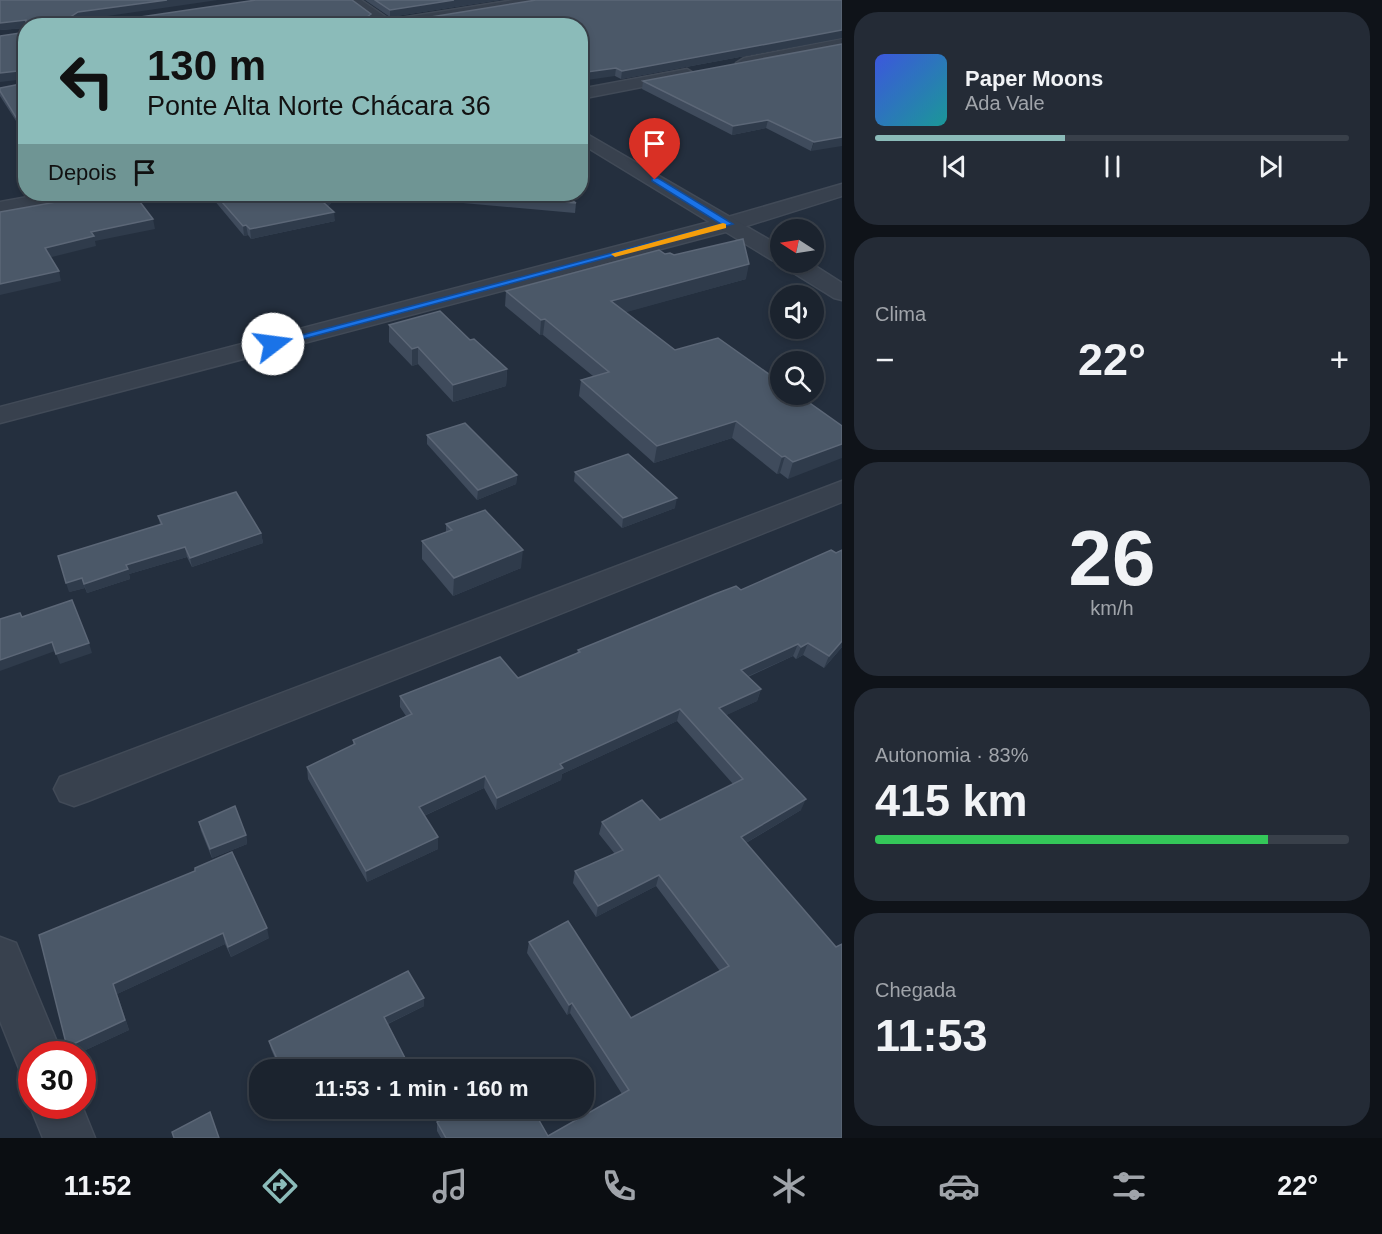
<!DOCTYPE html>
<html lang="pt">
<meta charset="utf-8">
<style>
:root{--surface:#1b232e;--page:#242b36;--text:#f1f3f6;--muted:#a0a4aa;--line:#39404a;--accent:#8bbbb9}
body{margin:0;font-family:Arial,sans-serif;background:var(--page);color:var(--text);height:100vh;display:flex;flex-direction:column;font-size:22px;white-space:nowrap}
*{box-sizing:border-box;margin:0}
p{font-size:20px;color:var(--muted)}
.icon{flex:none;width:33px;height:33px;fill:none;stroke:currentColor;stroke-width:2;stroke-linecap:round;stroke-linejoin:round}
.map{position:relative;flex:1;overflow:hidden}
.drawer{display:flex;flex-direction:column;gap:12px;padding:12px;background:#0f1319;width:540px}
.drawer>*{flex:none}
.top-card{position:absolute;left:18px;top:18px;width:570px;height:183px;border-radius:24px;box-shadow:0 3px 9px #0003,0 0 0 2px var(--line);background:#8bbbb9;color:#111;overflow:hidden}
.needle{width:39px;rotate:282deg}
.controls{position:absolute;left:770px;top:219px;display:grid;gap:12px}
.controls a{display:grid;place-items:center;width:54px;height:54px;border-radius:50%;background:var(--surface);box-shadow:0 3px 9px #0003,0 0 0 2px var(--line);font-size:30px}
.speed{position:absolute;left:18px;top:1041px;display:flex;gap:12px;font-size:30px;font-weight:700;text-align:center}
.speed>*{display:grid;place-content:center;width:78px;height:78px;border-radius:50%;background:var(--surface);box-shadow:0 3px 9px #0003,0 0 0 2px var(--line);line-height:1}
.speed .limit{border:9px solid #d22;background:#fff;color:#111}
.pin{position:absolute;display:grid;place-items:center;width:51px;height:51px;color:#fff;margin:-62px -26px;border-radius:50% 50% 50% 0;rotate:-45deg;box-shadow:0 0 6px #0007}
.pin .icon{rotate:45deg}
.me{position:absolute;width:66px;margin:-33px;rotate:75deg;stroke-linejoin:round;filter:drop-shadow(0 0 4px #0008)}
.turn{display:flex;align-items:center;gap:21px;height:126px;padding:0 30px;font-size:27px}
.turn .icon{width:78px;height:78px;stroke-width:2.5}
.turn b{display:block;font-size:42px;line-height:51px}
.then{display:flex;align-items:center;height:57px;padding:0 30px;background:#0003;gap:12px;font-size:22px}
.big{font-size:45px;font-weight:600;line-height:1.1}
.drawer .card{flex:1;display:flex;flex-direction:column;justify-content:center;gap:9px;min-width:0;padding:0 21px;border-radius:24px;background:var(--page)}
.drawer .dial{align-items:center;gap:0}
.dial b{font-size:78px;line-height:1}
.song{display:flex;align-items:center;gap:18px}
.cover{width:72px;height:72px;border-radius:9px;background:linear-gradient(135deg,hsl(230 70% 55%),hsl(180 70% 35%))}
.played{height:6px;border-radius:3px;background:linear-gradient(90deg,var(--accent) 40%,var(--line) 40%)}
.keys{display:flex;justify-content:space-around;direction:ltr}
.heat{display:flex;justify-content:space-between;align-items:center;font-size:33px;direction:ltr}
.charge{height:9px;border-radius:4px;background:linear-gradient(90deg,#34c759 83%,var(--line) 0)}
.trip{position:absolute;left:249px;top:1059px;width:345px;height:60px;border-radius:24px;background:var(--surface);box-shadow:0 3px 9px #0003,0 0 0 2px var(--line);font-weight:600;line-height:60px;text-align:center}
.menu{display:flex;height:96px;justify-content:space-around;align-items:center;background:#0b0e12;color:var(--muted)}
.menu .icon{width:42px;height:42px}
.menu .selected{color:var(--accent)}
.menu b{font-size:27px;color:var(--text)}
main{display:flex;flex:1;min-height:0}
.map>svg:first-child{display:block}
</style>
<main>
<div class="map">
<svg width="842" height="1138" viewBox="0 0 842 1138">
<rect width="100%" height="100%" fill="#242f3e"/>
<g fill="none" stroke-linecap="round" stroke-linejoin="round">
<!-- minor casing -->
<g stroke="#414a57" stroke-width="3">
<g id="minor">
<polygon points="514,0 548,0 541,4 406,26 368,26 375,22"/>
<polygon points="842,39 842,49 744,68 736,63 744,58"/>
<polygon points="687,69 695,74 693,77 580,99 580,89"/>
<polygon points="842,184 842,196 737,229 0,423 0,407 721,219"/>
<polygon points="44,194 83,194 80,198 73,200 0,214 0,202"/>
<polygon points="842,481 842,502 88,801 74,806 60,801 54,789 60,777"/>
<polygon points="0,937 16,943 62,1054 32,1054 32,1076 20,1071 0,1021"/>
<polygon points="32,1103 32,1106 82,1106 95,1138 43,1138 30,1106"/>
</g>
</g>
<!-- tertiary casing -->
<g stroke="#414a57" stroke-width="3">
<g id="tertiary">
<polygon points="345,0 361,0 399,26 381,26"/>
<polygon points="580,130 780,246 780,262 772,260 580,143"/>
<polygon points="781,262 809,262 842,283 842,300 834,298 784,267"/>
</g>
</g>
<!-- minor -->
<use href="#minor" fill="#38414e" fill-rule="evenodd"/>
<!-- tertiary -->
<use href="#tertiary" fill="#38414e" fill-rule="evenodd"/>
</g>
<!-- wall -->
<g fill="#3f4b5c">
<polygon points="0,0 80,20 78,21 406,21 842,0 842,38 621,79 615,76 26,28 0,30"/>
<polygon points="365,0 500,0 390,17"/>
<polygon points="842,44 811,151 766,128 732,135 642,89 643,81"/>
<polygon points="26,83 25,135 0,96 0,88"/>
<polygon points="209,194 340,194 328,206 335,221 251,239 248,235 244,236"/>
<polygon points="373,194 561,194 576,203 575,213 374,195"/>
<polygon points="665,254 674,255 746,279 625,312 675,350 842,426 788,479 780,473 777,474 732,438 654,463 579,396 581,380 593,376 543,335 540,335 505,306 506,291"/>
<polygon points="389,325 470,340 507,369 506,386 453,402 418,364 412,366 389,342"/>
<polygon points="427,435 517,475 516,484 477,500 427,444"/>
<polygon points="575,472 675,508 622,528 574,481"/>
<polygon points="158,516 261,533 263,543 192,567 187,557 129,574 130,579 87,593 85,588 69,592 160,524"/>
<polygon points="446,524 521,568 453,596 422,559 422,541 446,532"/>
<polygon points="741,590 842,647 824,668 803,655 796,659 793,656 748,677 761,689 757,701 726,715 801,810 746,843 842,1138 441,1138 437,1131 437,1122 548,1136 622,1094 570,1013 567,1015 527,953 529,942 631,1018 720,971 656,886 596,917 573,883 575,871 615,854 599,834 602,822 660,820 733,784 677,721 562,774 561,780 496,810 484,788 424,816 438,837 438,849 367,882 308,779 307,767 353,745 353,740 406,716 400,707 400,696 518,678 577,653 578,650"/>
<polygon points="199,822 246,835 247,844 212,858 201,831"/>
<polygon points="195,871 269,938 231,957 225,944 117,994 129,1030 77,1054 72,1054"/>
<polygon points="424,998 424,1006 388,1024 407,1062 408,1070 309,1070 308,1066 300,1070 280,1070 271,1049 269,1041"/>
</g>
<!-- shaded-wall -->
<g fill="#2f3b4b">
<polygon points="167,0 218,0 80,20 71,26 69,18 78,12"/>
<polygon points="454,0 500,0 390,17 390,10"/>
<polygon points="371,14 371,22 366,26 366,18"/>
<polygon points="26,20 26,28 0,30 0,23"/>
<polygon points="842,30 842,38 621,79 622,71"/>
<polygon points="616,68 615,76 580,81 580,73"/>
<polygon points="26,70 26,79 0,82 0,73"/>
<polygon points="768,120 766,128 732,135 733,126"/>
<polygon points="26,126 26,135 25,135 22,127"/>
<polygon points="842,137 842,146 811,151 814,142"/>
<polygon points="331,194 340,194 324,211 323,202"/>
<polygon points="334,212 335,221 251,239 250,229"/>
<polygon points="153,219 155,229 95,241 96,246 48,258 45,248 91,232"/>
<polygon points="246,225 248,235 244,236 243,226"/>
<polygon points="749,264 746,279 609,317 611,301"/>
<polygon points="59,271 61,281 0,295 0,284"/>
<polygon points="545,319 543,335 540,335 541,320"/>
<polygon points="418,347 418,364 412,366 412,349"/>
<polygon points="507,369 506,386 453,402 453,385"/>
<polygon points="736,421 732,438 654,463 657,446"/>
<polygon points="842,444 842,458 788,479 793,462"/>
<polygon points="785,456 780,473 777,474 782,457"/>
<polygon points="517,475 516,484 477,500 478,490"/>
<polygon points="677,498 675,508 622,528 623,518"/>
<polygon points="261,533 263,543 192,567 190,558"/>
<polygon points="185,547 187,557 129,574 130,579 87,593 84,584 126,565"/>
<polygon points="523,550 521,568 453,596 454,578"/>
<polygon points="82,578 85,588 69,592 66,583"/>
<polygon points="842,641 842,647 824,668 829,656"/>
<polygon points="52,642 55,651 0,671 0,660"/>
<polygon points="89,643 92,653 60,664 56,654"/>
<polygon points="808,643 803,655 796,659 801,647"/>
<polygon points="798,644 793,656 737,681 741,670"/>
<polygon points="761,689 757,701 716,720 719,708"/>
<polygon points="680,709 677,721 562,774 561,780 496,810 497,798 560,764"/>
<polygon points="485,776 484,788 419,818 419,807"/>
<polygon points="806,799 801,810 737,848 741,837"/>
<polygon points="246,835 247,844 212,858 210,849"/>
<polygon points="438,837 438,849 367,882 366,871"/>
<polygon points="659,875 656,886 596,917 598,906"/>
<polygon points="267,928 269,938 231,957 228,947"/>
<polygon points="223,933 225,944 117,994 129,1030 77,1054 72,1054 67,1047 113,984"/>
<polygon points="424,998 424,1006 385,1025 384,1017"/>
<polygon points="572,1003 570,1013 567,1015 569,1005"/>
<polygon points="306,1058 308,1066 300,1070 282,1070"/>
<polygon points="407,1062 408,1070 394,1070"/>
<polygon points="328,1108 335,1108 329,1112"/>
</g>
<!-- building -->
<g fill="#4b5868" stroke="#5c6777" stroke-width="1.5">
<polygon points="0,0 167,0 78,12 69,18 71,21 113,21 256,0 352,0 371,14 366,18 368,21 406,21 536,0 842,0 842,30 622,71 616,68 580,73 580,26 26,26 26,20 0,23"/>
<polygon points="375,0 454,0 390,10"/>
<polygon points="26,32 26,70 0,73 0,36"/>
<polygon points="842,44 842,137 814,142 768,120 733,126 643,81"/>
<polygon points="26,83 26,126 22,127 0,91 0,88"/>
<polygon points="69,194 134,194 153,219 91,232 94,236 45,248 59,271 0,284 0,212 73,199"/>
<polygon points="215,194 331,194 323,202 334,212 250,229 246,225 243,226"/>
<polygon points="466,194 561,194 576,203"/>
<polygon points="743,239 749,264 611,301 675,350 718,338 780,382 780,394 797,394 842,426 842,444 793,462 785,456 782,457 736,421 657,446 581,380 609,372 545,319 541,320 506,291 659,250 665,254 670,253 674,255"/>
<polygon points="440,311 470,340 474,339 507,369 453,385 418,347 412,349 389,325"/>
<polygon points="465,423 517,475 478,490 427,435"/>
<polygon points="628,454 677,498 623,518 575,472"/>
<polygon points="236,492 261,533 190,558 185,547 126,565 128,569 84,584 82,578 66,583 58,556 162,524 158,516"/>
<polygon points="485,510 523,550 454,578 422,541 452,530 446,524"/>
<polygon points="831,550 836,553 842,550 842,641 829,656 808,643 801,647 798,644 741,670 761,689 719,708 806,799 741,837 836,947 842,944 842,1138 446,1138 437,1122 460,1108 532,1108 548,1136 629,1090 572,1003 569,1005 529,942 568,921 631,1018 729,966 659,875 598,906 575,871 623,850 602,822 642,800 660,820 743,779 680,709 560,764 563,768 497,798 485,776 419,807 438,837 366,871 307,767 355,744 353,740 412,714 400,696 500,657 518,678 580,652 578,650 715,594 736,586 741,590"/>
<polygon points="72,600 89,643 56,654 52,642 0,660 0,619 20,613 22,617"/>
<polygon points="235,806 246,835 210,849 199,822"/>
<polygon points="232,852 267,928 228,947 223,933 113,984 125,1020 67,1047 39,935 195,871 195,868"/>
<polygon points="408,971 424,998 384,1017 407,1062 394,1070 312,1070 306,1058 282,1070 269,1041"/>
<polygon points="210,1112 219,1138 174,1138 172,1132"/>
</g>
<!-- route -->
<polygon fill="#1a73e8" stroke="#114b97" stroke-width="1.5" points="652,178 658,178 733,224 277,346 268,344 721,224 652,181"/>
<!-- slow -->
<polygon fill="#f59e0b" points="723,223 726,224 726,228 615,257 611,254"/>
</svg>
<div class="controls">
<a><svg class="needle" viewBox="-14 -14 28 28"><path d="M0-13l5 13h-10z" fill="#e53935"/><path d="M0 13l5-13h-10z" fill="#a0a4aa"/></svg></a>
<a><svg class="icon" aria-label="sound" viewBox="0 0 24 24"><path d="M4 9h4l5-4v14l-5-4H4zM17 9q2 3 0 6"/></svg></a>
<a><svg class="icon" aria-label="search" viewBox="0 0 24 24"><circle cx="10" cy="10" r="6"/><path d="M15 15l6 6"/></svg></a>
</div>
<div class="speed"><div class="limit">30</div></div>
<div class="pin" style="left:655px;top:180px;background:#d93025"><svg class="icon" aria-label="arrive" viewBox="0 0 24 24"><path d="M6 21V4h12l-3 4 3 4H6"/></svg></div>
<svg class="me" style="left:273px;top:344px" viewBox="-20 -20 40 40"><circle r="19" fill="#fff"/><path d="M0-13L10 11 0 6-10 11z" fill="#1a73e8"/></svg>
<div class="trip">11:53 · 1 min · 160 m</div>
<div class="top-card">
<div class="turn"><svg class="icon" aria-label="left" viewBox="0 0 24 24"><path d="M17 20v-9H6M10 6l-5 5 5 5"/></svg><div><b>130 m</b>Ponte Alta Norte Chácara 36</div></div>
<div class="then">Depois<svg class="icon" aria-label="arrive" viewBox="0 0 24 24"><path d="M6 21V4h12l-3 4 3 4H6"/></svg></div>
</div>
</div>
<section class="drawer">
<div class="card">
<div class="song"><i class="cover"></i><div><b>Paper Moons</b><p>Ada Vale</p></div></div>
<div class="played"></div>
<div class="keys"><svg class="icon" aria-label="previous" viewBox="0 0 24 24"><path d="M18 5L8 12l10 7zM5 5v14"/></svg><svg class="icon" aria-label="pause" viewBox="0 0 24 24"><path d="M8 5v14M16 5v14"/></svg><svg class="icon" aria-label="next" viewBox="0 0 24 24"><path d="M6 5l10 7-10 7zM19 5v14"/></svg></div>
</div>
<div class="card"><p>Clima</p>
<div class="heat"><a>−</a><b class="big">22°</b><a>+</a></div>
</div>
<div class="card dial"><b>26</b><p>km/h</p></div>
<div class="card"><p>Autonomia · 83%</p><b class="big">415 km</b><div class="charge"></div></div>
<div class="card"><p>Chegada</p><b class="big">11:53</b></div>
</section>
</main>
<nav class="menu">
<b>11:52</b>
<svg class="icon selected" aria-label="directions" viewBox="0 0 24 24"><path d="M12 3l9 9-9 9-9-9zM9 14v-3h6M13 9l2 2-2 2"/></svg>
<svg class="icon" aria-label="music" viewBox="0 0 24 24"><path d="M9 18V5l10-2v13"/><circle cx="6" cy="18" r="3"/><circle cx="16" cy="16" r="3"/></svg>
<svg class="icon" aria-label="phone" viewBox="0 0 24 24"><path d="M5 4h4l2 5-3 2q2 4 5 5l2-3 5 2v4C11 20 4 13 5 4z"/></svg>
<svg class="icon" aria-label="climate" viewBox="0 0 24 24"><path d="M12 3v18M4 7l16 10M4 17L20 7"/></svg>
<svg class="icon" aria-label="car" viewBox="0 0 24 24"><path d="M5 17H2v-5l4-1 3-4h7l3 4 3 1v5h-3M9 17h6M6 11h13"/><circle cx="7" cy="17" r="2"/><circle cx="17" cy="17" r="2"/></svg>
<svg class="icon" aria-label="filters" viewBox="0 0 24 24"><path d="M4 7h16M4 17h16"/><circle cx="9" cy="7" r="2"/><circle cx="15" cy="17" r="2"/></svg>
<b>22°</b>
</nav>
